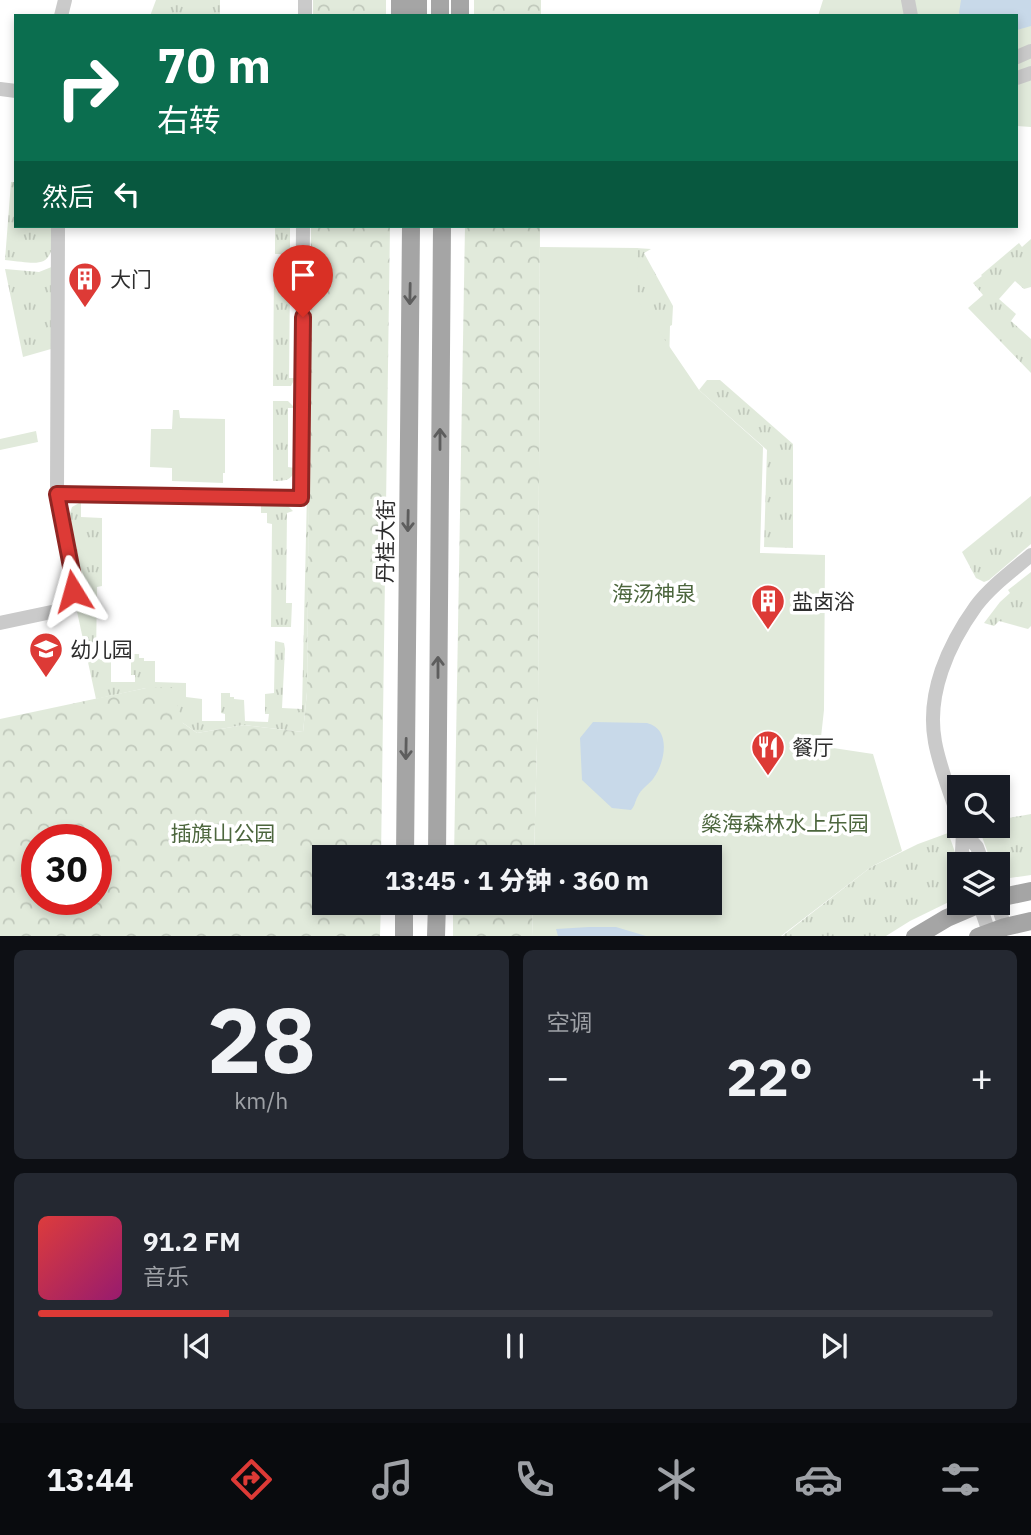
<!DOCTYPE html>
<html lang="zh">
<meta charset="utf-8">
<style>
:root{--surface:#171b24;--page:#242831;--text:#f1f3f6;--muted:#9ea1a6;--line:#363941;--accent:#dd3a36}
body{margin:0;font-family:"IBM Plex Sans","Noto Sans SC",sans-serif;background:var(--page);color:var(--text);height:100vh;display:flex;flex-direction:column;font-size:26px;white-space:nowrap}
*{box-sizing:border-box;margin:0}
p{font-size:23px;color:var(--muted)}
.icon{flex:none;width:38px;height:38px;fill:none;stroke:currentColor;stroke-width:2;stroke-linecap:round;stroke-linejoin:round}
.map{position:relative;height:936px;overflow:hidden}
.side{display:flex;flex-direction:column;gap:14px;padding:14px;background:#0d0f14;flex:1}
.side>*{flex:none}
.top-card{position:absolute;left:14px;top:14px;width:1004px;height:214px;border-radius:0px;box-shadow:0 4px 10px #0003;background:#0b6e4f;color:#fff;overflow:hidden}
.controls{position:absolute;left:947px;top:775px;display:grid;gap:14px}
.controls a{display:grid;place-items:center;width:63px;height:63px;border-radius:0px;background:var(--surface);box-shadow:0 4px 10px #0003;font-size:35px}
.speed{position:absolute;left:21px;top:824px;display:flex;gap:14px;font-size:35px;font-weight:700;text-align:center}
.speed>*{display:grid;place-content:center;width:91px;height:91px;border-radius:50%;background:var(--surface);box-shadow:0 4px 10px #0003;line-height:1}
.speed .limit{border:10px solid #d22;background:#fff;color:#111}
.pin{position:absolute;display:grid;place-items:center;width:60px;height:60px;color:#fff;margin:-72px -30px;border-radius:50% 50% 50% 0;rotate:-45deg;box-shadow:0 0 7px #0007}
.pin .icon{rotate:45deg}
.me{position:absolute;width:77px;margin:-38px;rotate:352deg;stroke-linejoin:round;filter:drop-shadow(0 0 5px #0008)}
.turn{display:flex;align-items:center;gap:24px;height:147px;padding:0 28px;font-size:32px}
.turn .icon{width:91px;height:91px;stroke-width:2.5}
.turn b{display:block;font-size:49px;line-height:60px}
.then{display:flex;align-items:center;height:66px;padding:0 28px;background:#0003;gap:14px;font-size:26px}
.big{font-size:52px;font-weight:800;line-height:1.1}
.side .widget{flex:1;display:flex;flex-direction:column;justify-content:center;gap:10px;min-width:0;padding:0 24px;border-radius:10px;background:var(--page)}
.side .dial{align-items:center;gap:0}
.dial b{font-size:91px;line-height:1}
.song{display:flex;align-items:center;gap:21px}
.cover{width:84px;height:84px;border-radius:10px;background:linear-gradient(135deg,hsl(0 70% 55%),hsl(320 70% 35%))}
.played{height:7px;border-radius:4px;background:linear-gradient(90deg,var(--accent) 20%,var(--line) 20%)}
.keys{display:flex;justify-content:space-around;direction:ltr}
.heat{display:flex;justify-content:space-between;align-items:center;font-size:38px;direction:ltr}
.side .tiles{flex:1;display:grid;gap:14px;grid-template-columns:1fr 1fr}
.widget:last-child{grid-column:span 2}
.trip{position:absolute;left:312px;top:845px;width:410px;height:70px;border-radius:0px;background:var(--surface);box-shadow:0 4px 10px #0003;font-weight:800;line-height:70px;text-align:center}
.dock{display:flex;height:112px;justify-content:space-around;align-items:center;background:#090b0e;color:var(--muted)}
.dock .icon{width:49px;height:49px}
.dock .on{color:var(--accent)}
.dock b{font-size:32px;color:var(--text)}
.map>svg:first-child{display:block}
</style>
<div class="map">
<svg width="1031" height="937" viewBox="0 0 1031 937">
<defs>
<pattern id="grass-tufts" width="24" height="20" patternUnits="userSpaceOnUse" patternTransform="scale(1.75)"><rect width="24" height="20" fill="#e1eadb"/><path d="M3 7l-1-3M5 7V3M7 7l1-3M15 17l-1-3M17 17v-4M19 17l1-3" fill="none" stroke="#c1c9bc"/></pattern>
<pattern id="forest-crowns" width="20" height="18" patternUnits="userSpaceOnUse" patternTransform="scale(1.75)"><rect width="20" height="18" fill="#e1eadb"/><path d="M2 6a3 3 0 1 1 6 0M12 15a3 3 0 1 1 6 0" fill="none" stroke="#c1c9bc"/></pattern>
</defs>
<rect width="100%" height="100%" fill="#fff"/>
<!-- grass -->
<g fill="url(#grass-tufts)">
<polygon points="156,0 220,0 220,16 150,16"/>
<path d="M11 182H16V226H54C53 270 43 264 5 260Z"/>
<polygon points="275,226 290,226 290,247 296,247 294,254 275,254"/>
<polygon points="1031,239 1031,287 1024,289 1015,281 999,299 1016,314 1011,321 1031,339 1031,373 968,308 983,295 973,283 982,276 981,275 1019,243 1022,247"/>
<polygon points="636,248 651,249 644,253 673,306 672,325 670,326 669,365 557,295"/>
<polygon points="54,266 51,349 23,357 5,269 39,272"/>
<polygon points="291,269 296,276 290,277 289,378 295,378 291,386 273,386 274,270"/>
<polygon points="707,380 720,380 793,444 793,548 764,547 767,450 699,390"/>
<path d="M273 401H288L295 408H288V467L295 468C293 481 284 481 273 481Z"/>
<polygon points="305,490 309,490 307,692 303,732 244,725 197,733 183,723 146,688 96,699 76,607 78,599 68,519 72,507 81,502 81,517 102,518 102,586 97,587 96,657 101,660 111,660 111,682 135,682 135,675 131,675 131,654 139,654 139,658 144,658 144,661 155,661 155,682 186,683 186,697 202,699 202,721 225,721 225,714 221,713 221,693 230,693 230,697 234,697 234,699 244,700 245,721 268,722 269,714 265,714 265,694 274,693 275,641 284,643 285,649 282,708 302,709 307,493"/>
<polygon points="1031,496 1031,544 989,580 984,582 976,578 962,552"/>
<polygon points="261,505 287,505 293,511 287,513 286,603 292,603 291,627 271,627 272,524 267,523 267,513 261,513"/>
<polygon points="1031,572 1031,626 1028,629 999,621 994,626 984,623 1000,602 1010,593 1008,590"/>
<polygon points="1031,814 1031,875 1010,878 998,871 998,864 992,864 978,826 998,826 998,820"/>
<path d="M948 833C957 856 964 875 955 899L910 921 886 936 781 937 871 867 918 844Z"/>
</g>
<!-- forest -->
<g fill="url(#forest-crowns)" fill-rule="evenodd">
<rect x="313" y="0" width="73" height="16"/>
<rect x="474" y="0" width="67" height="16"/>
<path d="M311 226H390L381 857 324 858V903H381L380 936H0V719L146 688 172 687 183 723 197 733 244 725 303 732 307 692ZM37 840H96V900H37Z"/>
<polygon points="465,226 540,226 538,706 534,857 454,858"/>
<polygon points="453,903 533,903 532,936 453,936"/>
</g>
<!-- green -->
<g fill="#e1eadb">
<polygon points="823,0 1031,0 1031,127 1017,126 1017,16 818,16"/>
<polygon points="540,247 638,248 637,299 699,390 763,447 760,553 825,555 824,710 820,746 873,754 902,851 871,867 781,936 532,937 533,903 709,903 709,858 534,857 538,706"/>
<polygon points="173,410 179,410 180,418 225,419 225,473 223,473 223,483 172,481 172,468 150,467 151,429 172,429"/>
<polygon points="36,431 38,442 0,450 0,439"/>
</g>
<!-- water -->
<g fill="#c8d9e9">
<polygon points="961,0 1031,0 1031,26 1017,30 1017,16 961,16 959,13"/>
<path d="M593 722 647 723C672 729 665 763 653 779 648 785 641 789 638 796 635 801 635 806 631 810L612 808 582 780 580 738Z"/>
<polygon points="589,927 616,927 646,936 558,936 556,929"/>
</g>
<g fill="none" stroke-linecap="round" stroke-linejoin="round">
<!-- minor -->
<g stroke="#cacaca" stroke-width="14">
<polyline points="908,0 911,16"/>
<polyline points="61,16 65,0"/>
<polyline points="305,16 305,0"/>
<polyline points="1017,57 1031,51"/>
<polyline points="1017,78 1031,73"/>
<polyline points="0,89 16,91"/>
<polyline points="57,494 301,498 303,226"/>
<polyline points="0,623 61,610 69,604 73,591 73,577 57,494 58,226"/>
<path d="M959 820C951 794 940 769 935 742 926 694 948 645 976 606 990 587 1012 571 1031 555"/>
<polyline points="961,826 963,832 977,847 983,864"/>
<polyline points="963,832 962,852 967,864"/>
<polyline points="979,903 989,932"/>
<polyline points="997,903 1005,927"/>
</g>
<!-- major -->
<g stroke="#a5a5a5" stroke-width="18">
<polyline points="460,0 460,16"/>
<polyline points="400,16 400,0"/>
<polyline points="418,16 418,0"/>
<polyline points="440,16 440,0"/>
<polyline points="405,858 411,226"/>
<polyline points="437,858 442,226"/>
<polyline points="998,898 1031,891"/>
<polyline points="404,937 404,903"/>
<polyline points="436,937 437,903"/>
<polyline points="915,937 947,918 982,903"/>
<polyline points="978,937 1005,927 1031,921"/>
</g>
</g>
<!-- one-way arrows -->
<defs><path id="oneway-shaft" d="M-6 0H5M1.5-3L5.5 0L1.5 3" fill="none" stroke-width="1.6" stroke-linecap="round" stroke-linejoin="round" transform="scale(1.75)"/></defs>
<g stroke="#5d5d5d">
<use href="#oneway-shaft" transform="translate(410 294) rotate(91)"/>
<use href="#oneway-shaft" transform="translate(440 439) rotate(-90)"/>
<use href="#oneway-shaft" transform="translate(408 521) rotate(91)"/>
<use href="#oneway-shaft" transform="translate(438 667) rotate(-90)"/>
<use href="#oneway-shaft" transform="translate(406 749) rotate(91)"/>
</g>
<g fill="none" stroke-linecap="round" stroke-linejoin="round">
<!-- route casing -->
<g stroke="#902623" stroke-width="18">
<polyline id="route" points="73,591 73,577 57,494 301,498 303,317"/>
</g>
<!-- route -->
<use href="#route" stroke="#dd3a36" stroke-width="12"/>
</g>
<!-- icons -->
<defs>
<g id="building-pin" transform="scale(1.75)"><path d="M0 17L-7.5 6A9.5 9.5 0 1 1 7.5 6Z" fill="#dd3a36" stroke="#fff"/><path d="M-4-6H4V6H1V3H-1V6H-4ZM-2.5-4.3h1.7v1.8h-1.7ZM.8-4.3h1.7v1.8H.8ZM-2.5-1h1.7V.8h-1.7ZM.8-1h1.7V.8H.8Z" fill="#fff"/></g>
<g id="school-pin" transform="scale(1.75)"><path d="M0 17L-7.5 6A9.5 9.5 0 1 1 7.5 6Z" fill="#dd3a36" stroke="#fff"/><path d="M0-5L7-2L0 1L-7-2ZM-4 1L0 2.5L4 1V4Q0 6-4 4Z" fill="#fff"/></g>
<g id="restaurant-pin" transform="scale(1.75)"><path d="M0 17L-7.5 6A9.5 9.5 0 1 1 7.5 6Z" fill="#dd3a36" stroke="#fff"/><path d="M-5-6h1v4h1v-4h1v4h1v-4h1v5L-1.5 .5V6h-2V.5L-5-1ZM5-6V6H3V1.5H1.5Q1.5-4 5-6Z" fill="#fff"/></g>
</defs>
<g fill-rule="evenodd">
<use href="#building-pin" x="85" y="279"/>
<use href="#building-pin" x="768" y="601"/>
<use href="#school-pin" x="46" y="649"/>
<use href="#restaurant-pin" x="768" y="747"/>
</g>
<g text-anchor="middle" dominant-baseline="central" stroke-width="7" stroke-linejoin="round" paint-order="stroke">
<!-- poi labels -->
<g font-size="21" fill="#2d2d2d" stroke="#fff" text-anchor="start">
<text x="110" y="279">大门</text>
<text x="792" y="601">盐卤浴</text>
<text x="70" y="649">幼儿园</text>
<text x="792" y="747">餐厅</text>
</g>
<!-- street labels -->
<g font-size="21" fill="#2d2d2d" stroke="#fff">
<text transform="translate(385 541) rotate(-89)">丹桂大街</text>
</g>
<!-- park labels -->
<g font-size="21" fill="#4c663d" stroke="#fff">
<text x="654" y="593">海汤神泉</text>
<text x="785" y="823">燊海森林水上乐园</text>
<text x="223" y="833">插旗山公园</text>
</g>
</g>
</svg>
<div class="controls">
<a><svg class="icon" aria-label="search" viewBox="0 0 24 24"><circle cx="10" cy="10" r="6"/><path d="M15 15l6 6"/></svg></a>
<a><svg class="icon" aria-label="layers" viewBox="0 0 24 24"><path d="M12 4l9 5-9 5-9-5zM3 14l9 5 9-5"/></svg></a>
</div>
<div class="speed"><div class="limit">30</div></div>
<div class="pin" style="left:303px;top:317px;background:#d93025"><svg class="icon" aria-label="arrive" viewBox="0 0 24 24"><path d="M6 21V4h12l-3 4 3 4H6"/></svg></div>
<svg class="me" style="left:73px;top:591px" viewBox="-20 -20 40 40"><path d="M0-17L14 15 0 8-14 15z" fill="#dd3a36" stroke="#fff" stroke-width="4"/></svg>
<div class="trip">13:45 · 1 分钟 · 360 m</div>
<div class="top-card">
<div class="turn"><svg class="icon" aria-label="right" viewBox="0 0 24 24"><path d="M7 20v-9h11M14 6l5 5-5 5"/></svg><div><b>70 m</b>右转</div></div>
<div class="then">然后<svg class="icon" aria-label="left" viewBox="0 0 24 24"><path d="M17 20v-9H6M10 6l-5 5 5 5"/></svg></div>
</div>
</div>
<section class="side">
<div class="tiles">
<div class="widget dial"><b>28</b><p>km/h</p></div>
<div class="widget"><p>空调</p>
<div class="heat"><a>−</a><b class="big">22°</b><a>+</a></div>
</div>
<div class="widget">
<div class="song"><i class="cover"></i><div><b>91.2 FM</b><p>音乐</p></div></div>
<div class="played"></div>
<div class="keys"><svg class="icon" aria-label="previous" viewBox="0 0 24 24"><path d="M18 5L8 12l10 7zM5 5v14"/></svg><svg class="icon" aria-label="pause" viewBox="0 0 24 24"><path d="M8 5v14M16 5v14"/></svg><svg class="icon" aria-label="next" viewBox="0 0 24 24"><path d="M6 5l10 7-10 7zM19 5v14"/></svg></div>
</div>
</div>
</section>
<nav class="dock">
<b>13:44</b>
<svg class="icon on" aria-label="directions" viewBox="0 0 24 24"><path d="M12 3l9 9-9 9-9-9zM9 14v-3h6M13 9l2 2-2 2"/></svg>
<svg class="icon" aria-label="music" viewBox="0 0 24 24"><path d="M9 18V5l10-2v13"/><circle cx="6" cy="18" r="3"/><circle cx="16" cy="16" r="3"/></svg>
<svg class="icon" aria-label="phone" viewBox="0 0 24 24"><path d="M5 4h4l2 5-3 2q2 4 5 5l2-3 5 2v4C11 20 4 13 5 4z"/></svg>
<svg class="icon" aria-label="climate" viewBox="0 0 24 24"><path d="M12 3v18M4 7l16 10M4 17L20 7"/></svg>
<svg class="icon" aria-label="car" viewBox="0 0 24 24"><path d="M5 17H2v-5l4-1 3-4h7l3 4 3 1v5h-3M9 17h6M6 11h13"/><circle cx="7" cy="17" r="2"/><circle cx="17" cy="17" r="2"/></svg>
<svg class="icon" aria-label="filters" viewBox="0 0 24 24"><path d="M4 7h16M4 17h16"/><circle cx="9" cy="7" r="2"/><circle cx="15" cy="17" r="2"/></svg>
</nav>
